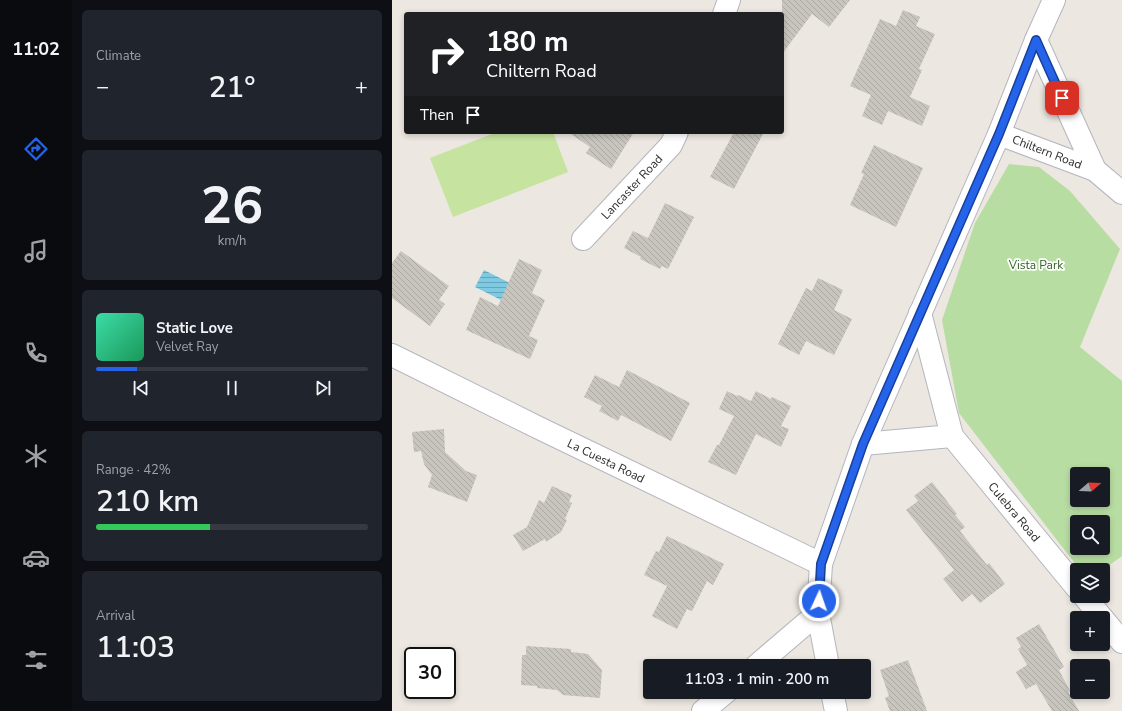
<!DOCTYPE html>
<meta charset="utf-8">
<style>
:root{--surface:#171b24;--page:#20242c;--text:#f1f3f6;--muted:#9ea1a6;--line:#363941;--accent:#2563eb}
body{margin:0;font-family:"Nunito Sans",sans-serif;background:var(--page);color:var(--text);height:100vh;display:flex;flex-direction:column;font-size:15px;white-space:nowrap}
*{box-sizing:border-box;margin:0}
p{font-size:13px;color:var(--muted)}
.icon{flex:none;width:22px;height:22px;fill:none;stroke:currentColor;stroke-width:2;stroke-linecap:round;stroke-linejoin:round}
.map{position:relative;flex:1;overflow:hidden}
.panel{display:flex;flex-direction:column;gap:10px;padding:10px;background:#0d0f14;width:320px}
.panel>*{flex:none}
.top-card{position:absolute;left:12px;top:12px;width:380px;height:122px;border-radius:4px;box-shadow:0 2px 6px #0003;background:#202124;color:#fff;overflow:hidden}
.needle{width:26px;rotate:71deg}
.tools{position:absolute;left:678px;top:467px;display:grid;gap:8px}
.tools a{display:grid;place-items:center;width:40px;height:40px;border-radius:4px;background:var(--surface);box-shadow:0 2px 6px #0003;font-size:20px}
.speed{position:absolute;left:12px;top:647px;display:flex;gap:8px;font-size:20px;font-weight:700;text-align:center}
.speed>*{display:grid;place-content:center;width:52px;height:52px;border-radius:50%;background:var(--surface);box-shadow:0 2px 6px #0003;line-height:1}
.speed .limit{border:2px solid #111;border-radius:6px;background:#fff;color:#111}
.pin{position:absolute;display:grid;place-items:center;width:34px;height:34px;color:#fff;margin:-17px;border-radius:8px;box-shadow:0 2px 6px #0006}
.me{position:absolute;width:44px;margin:-22px;rotate:3deg;stroke-linejoin:round;filter:drop-shadow(0 0 3px #0008)}
.turn{display:flex;align-items:center;gap:14px;height:84px;padding:0 16px;font-size:18px}
.turn .icon{width:52px;height:52px;stroke-width:2.5}
.turn b{display:block;font-size:28px;line-height:34px}
.then{display:flex;align-items:center;height:38px;padding:0 16px;background:#0003;gap:8px;font-size:15px}
.big{font-size:30px;font-weight:600;line-height:1.1}
.panel .widget{flex:1;display:flex;flex-direction:column;justify-content:center;gap:6px;min-width:0;padding:0 14px;border-radius:6px;background:var(--page)}
.panel .dial{align-items:center;gap:0}
.dial b{font-size:52px;line-height:1}
.song{display:flex;align-items:center;gap:12px}
.cover{width:48px;height:48px;border-radius:6px;background:linear-gradient(135deg,hsl(160 70% 55%),hsl(150 70% 35%))}
.played{height:4px;border-radius:2px;background:linear-gradient(90deg,var(--accent) 15%,var(--line) 15%)}
.keys{display:flex;justify-content:space-around;direction:ltr}
.heat{display:flex;justify-content:space-between;align-items:center;font-size:22px;direction:ltr}
.charge{height:6px;border-radius:3px;background:linear-gradient(90deg,#34c759 42%,var(--line) 0)}
.trip{position:absolute;left:251px;top:659px;width:228px;height:40px;border-radius:4px;background:var(--surface);box-shadow:0 2px 6px #0003;font-weight:600;line-height:40px;text-align:center}
main{display:flex;flex:1;min-height:0}
.menu{display:flex;flex-direction:column;width:72px;justify-content:space-around;align-items:center;background:#090b0e;color:var(--muted)}
.menu .icon{width:28px;height:28px}
.menu .selected{color:var(--accent)}
.menu b{font-size:18px;color:var(--text)}
.map>svg:first-child{display:block}
</style>
<main>
<nav class="menu">
<b>11:02</b>
<svg class="icon selected" aria-label="directions" viewBox="0 0 24 24"><path d="M12 3l9 9-9 9-9-9zM9 14v-3h6M13 9l2 2-2 2"/></svg>
<svg class="icon" aria-label="music" viewBox="0 0 24 24"><path d="M9 18V5l10-2v13"/><circle cx="6" cy="18" r="3"/><circle cx="16" cy="16" r="3"/></svg>
<svg class="icon" aria-label="phone" viewBox="0 0 24 24"><path d="M5 4h4l2 5-3 2q2 4 5 5l2-3 5 2v4C11 20 4 13 5 4z"/></svg>
<svg class="icon" aria-label="climate" viewBox="0 0 24 24"><path d="M12 3v18M4 7l16 10M4 17L20 7"/></svg>
<svg class="icon" aria-label="car" viewBox="0 0 24 24"><path d="M5 17H2v-5l4-1 3-4h7l3 4 3 1v5h-3M9 17h6M6 11h13"/><circle cx="7" cy="17" r="2"/><circle cx="17" cy="17" r="2"/></svg>
<svg class="icon" aria-label="filters" viewBox="0 0 24 24"><path d="M4 7h16M4 17h16"/><circle cx="9" cy="7" r="2"/><circle cx="15" cy="17" r="2"/></svg>
</nav>
<section class="panel">
<div class="widget"><p>Climate</p>
<div class="heat"><a>−</a><b class="big">21°</b><a>+</a></div>
</div>
<div class="widget dial"><b>26</b><p>km/h</p></div>
<div class="widget">
<div class="song"><i class="cover"></i><div><b>Static Love</b><p>Velvet Ray</p></div></div>
<div class="played"></div>
<div class="keys"><svg class="icon" aria-label="previous" viewBox="0 0 24 24"><path d="M18 5L8 12l10 7zM5 5v14"/></svg><svg class="icon" aria-label="pause" viewBox="0 0 24 24"><path d="M8 5v14M16 5v14"/></svg><svg class="icon" aria-label="next" viewBox="0 0 24 24"><path d="M6 5l10 7-10 7zM19 5v14"/></svg></div>
</div>
<div class="widget"><p>Range · 42%</p><b class="big">210 km</b><div class="charge"></div></div>
<div class="widget"><p>Arrival</p><b class="big">11:03</b></div>
</section>
<div class="map">
<svg width="730" height="711" viewBox="0 0 730 711">
<defs>
<pattern id="water-rules" width="6" height="5" patternUnits="userSpaceOnUse"><rect width="6" height="5" fill="#7fcae3"/><path d="M0 2.5h6" fill="none" stroke="#68a4b8"/></pattern>
<pattern id="building-back-hatch" width="6" height="6" patternUnits="userSpaceOnUse"><rect width="6" height="6" fill="#c8c5be"/><path d="M-1 5l2 2M0 0l6 6M5-1l2 2" fill="none" stroke="#aca9a3"/></pattern>
</defs>
<rect width="100%" height="100%" fill="#ece7e0"/>
<!-- park -->
<path fill="#b8dda3" fill-rule="evenodd" d="M617 164 647 167 678 191 728 249 688 347 730 381V556L711 570H688L567 413 550 320 583 223ZM685 474H711V500H685ZM685 522H711V548H685Z"/>
<!-- pitch -->
<polygon fill="#c7e3a0" points="105,132 161,132 176,172 61,217 38,158"/>
<!-- water -->
<polygon fill="url(#water-rules)" points="92,270 124,286 115,303 83,287"/>
<!-- building -->
<g fill="url(#building-back-hatch)">
<polygon points="390,0 458,0 437,27 420,14 390,54"/>
<polygon points="511,10 528,17 524,26 543,34 527,69 530,70 518,97 538,106 530,126 496,111 490,125 470,116 479,95 458,86 488,19 504,26"/>
<polygon points="176,132 242,132 219,169 194,153 198,147"/>
<polygon points="342,132 372,132 342,189 318,177"/>
<polygon points="482,145 531,168 504,227 458,205 472,174 469,173"/>
<polygon points="273,203 302,217 276,269 270,266 268,269 248,259 249,257 232,248 241,231 256,238"/>
<polygon points="9,251 57,286 47,300 53,304 38,326 0,298 0,263"/>
<polygon points="127,259 150,270 140,293 153,300 137,336 146,340 138,359 74,330 88,297 106,306"/>
<polygon points="426,278 451,290 442,310 460,319 442,355 414,341 407,355 386,344 414,288 420,291"/>
<polygon points="235,370 298,403 279,441 229,415 226,421 207,411 210,406 192,397 203,375 227,387"/>
<polygon points="335,391 345,396 346,395 359,401 364,391 379,399 380,397 399,406 389,426 397,429 389,447 364,434 344,475 316,462 325,445 327,445 342,416 327,409"/>
<polygon points="52,429 53,452 74,471 85,475 75,502 36,487 40,475 32,464 29,451 22,452 20,432"/>
<polygon points="540,482 565,514 563,515 573,527 568,531 595,565 597,563 613,584 588,603 580,594 570,602 551,579 562,570 514,510 526,501 522,496"/>
<polygon points="160,486 180,495 177,502 180,503 173,519 175,520 169,532 154,542 153,539 131,551 121,535 135,527 147,500 152,503"/>
<polygon points="275,536 332,564 321,585 315,581 300,611 295,609 285,629 260,616 275,586 252,575 264,551 267,552"/>
<polygon points="647,624 672,667 667,670 678,691 676,692 687,711 660,711 644,684 634,689 624,672 635,665 626,649 629,647 624,638"/>
<polygon points="134,646 179,649 179,652 196,654 210,670 208,698 171,695 165,690 145,688 145,686 129,685 130,655 134,655"/>
<polygon points="516,660 535,711 498,711 493,698 497,696 488,670"/>
</g>
<g fill="none" stroke-linecap="round" stroke-linejoin="round">
<!-- street casing -->
<g stroke="#b4b6be" stroke-width="24">
<g id="street">
<polyline points="332,14 337,0"/>
<polyline points="644,40 703,170"/>
<polyline points="607,134 703,170 730,193"/>
<polyline points="191,239 279,145 285,132"/>
<polyline points="528,313 560,436 685,588"/>
<polyline points="0,355 147,428 429,564"/>
<polyline points="471,444 560,436"/>
<polyline points="692,596 710,618"/>
<polyline points="711,619 730,642"/>
<polyline points="364,666 426,613"/>
<polyline points="436,666 426,613 429,564 471,444 607,134 644,40 662,0"/>
<polyline points="440,692 444,711"/>
<polyline points="311,711 334,692"/>
</g>
</g>
<!-- street -->
<use href="#street" stroke="#fff" stroke-width="22"/>
</g>
<g fill="none" stroke-linecap="round" stroke-linejoin="round">
<!-- route casing -->
<g stroke="#184099" stroke-width="10">
<polyline id="route" points="427,601 429,564 471,444 607,134 644,40 670,98"/>
</g>
<!-- route -->
<use href="#route" stroke="#2563eb" stroke-width="7"/>
</g>
<g text-anchor="middle" dominant-baseline="central" stroke-width="3.5" stroke-linejoin="round" paint-order="stroke">
<!-- street labels -->
<g font-size="12" fill="#2c2c2c" stroke="#fff">
<text transform="translate(655 152) rotate(21)">Chiltern Road</text>
<text transform="translate(240 187) rotate(-47)">Lancaster Road</text>
<text transform="translate(214 461) rotate(26)">La Cuesta Road</text>
<text transform="translate(622 512) rotate(50)">Culebra Road</text>
</g>
<!-- park labels -->
<g font-size="12" fill="#316323" stroke="#fff">
<text x="644" y="265">Vista Park</text>
</g>
</g>
</svg>
<div class="tools">
<a><svg class="needle" viewBox="-14 -14 28 28"><path d="M0-13l5 13h-10z" fill="#e53935"/><path d="M0 13l5-13h-10z" fill="#9ea1a6"/></svg></a>
<a><svg class="icon" aria-label="search" viewBox="0 0 24 24"><circle cx="10" cy="10" r="6"/><path d="M15 15l6 6"/></svg></a>
<a><svg class="icon" aria-label="layers" viewBox="0 0 24 24"><path d="M12 4l9 5-9 5-9-5zM3 14l9 5 9-5"/></svg></a>
<a>+</a>
<a>−</a>
</div>
<div class="speed"><div class="limit">30</div></div>
<div class="pin" style="left:670px;top:98px;background:#d93025"><svg class="icon" aria-label="arrive" viewBox="0 0 24 24"><path d="M6 21V4h12l-3 4 3 4H6"/></svg></div>
<svg class="me" style="left:427px;top:601px" viewBox="-20 -20 40 40"><circle r="17" fill="#2563eb" stroke="#fff" stroke-width="3"/><path d="M0-11L8 9 0 5-8 9z" fill="#fff"/></svg>
<div class="trip">11:03 · 1 min · 200 m</div>
<div class="top-card">
<div class="turn"><svg class="icon" aria-label="right" viewBox="0 0 24 24"><path d="M7 20v-9h11M14 6l5 5-5 5"/></svg><div><b>180 m</b>Chiltern Road</div></div>
<div class="then">Then<svg class="icon" aria-label="arrive" viewBox="0 0 24 24"><path d="M6 21V4h12l-3 4 3 4H6"/></svg></div>
</div>
</div>
</main>
